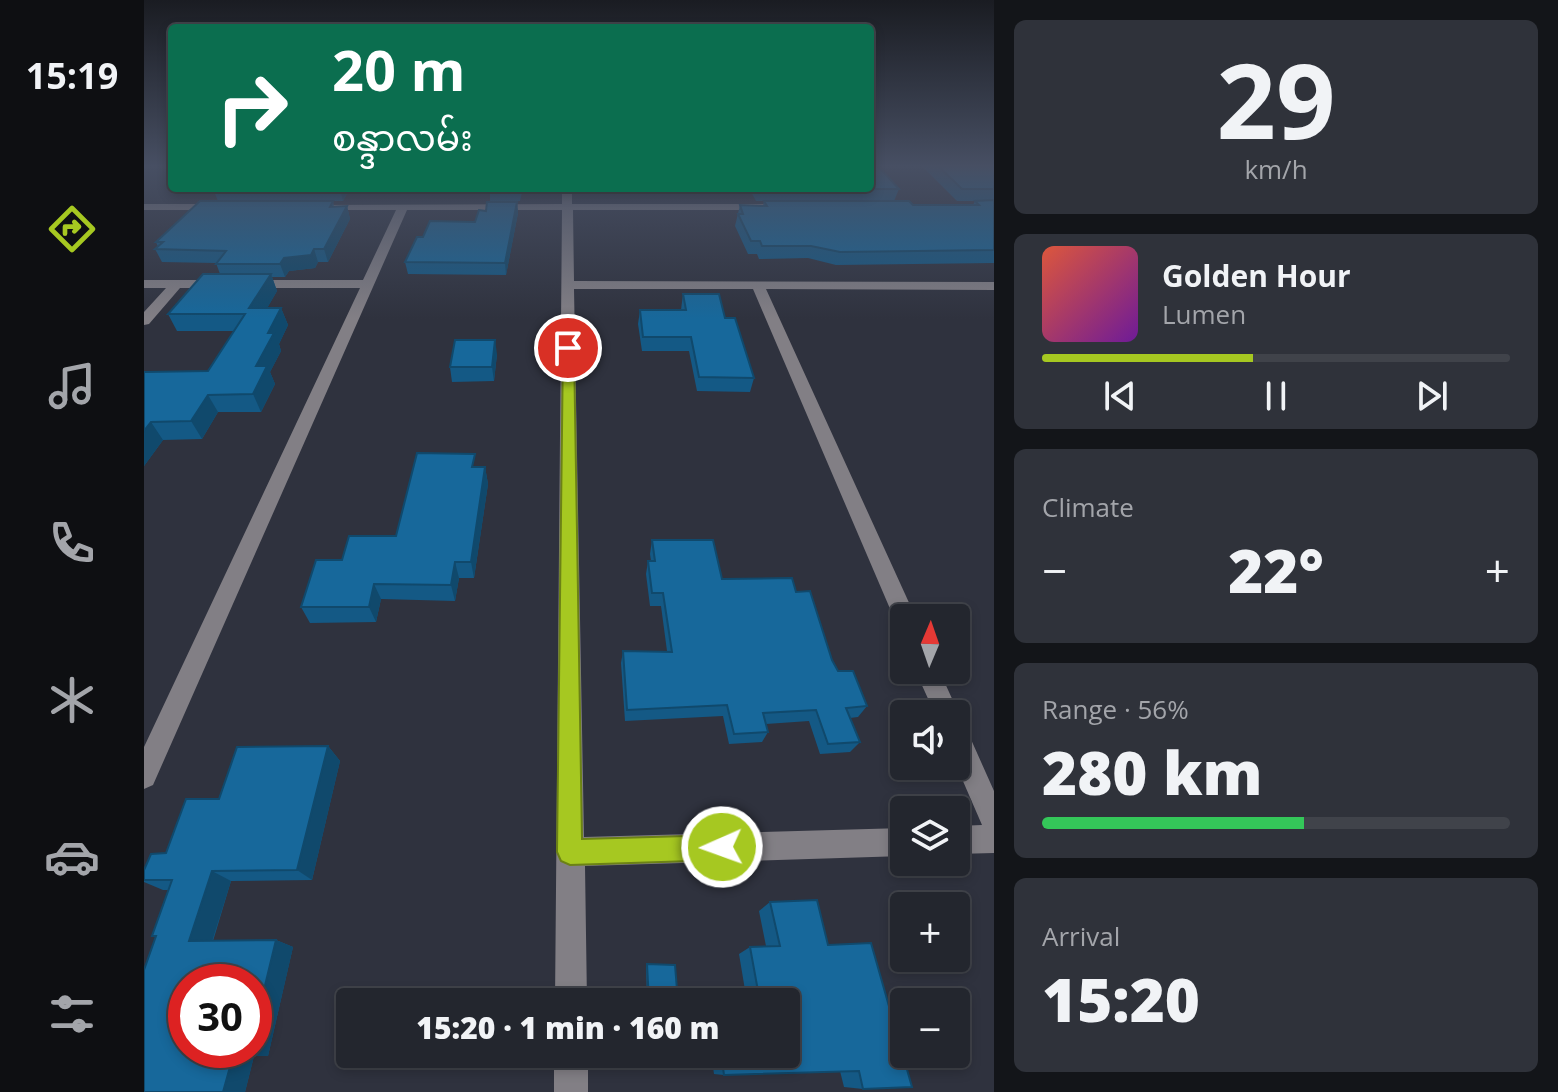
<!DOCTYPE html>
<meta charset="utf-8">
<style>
:root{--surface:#23262e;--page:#2f323a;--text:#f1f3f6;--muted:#a3a5aa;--line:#40434a;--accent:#a6c821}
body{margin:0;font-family:"Open Sans","Noto Sans Myanmar",sans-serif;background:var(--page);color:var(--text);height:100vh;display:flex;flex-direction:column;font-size:30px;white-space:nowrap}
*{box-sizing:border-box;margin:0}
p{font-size:26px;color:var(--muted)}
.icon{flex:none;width:44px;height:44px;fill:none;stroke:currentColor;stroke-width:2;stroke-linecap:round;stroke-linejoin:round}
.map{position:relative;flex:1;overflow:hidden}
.sheet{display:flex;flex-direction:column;gap:20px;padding:20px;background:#131519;width:564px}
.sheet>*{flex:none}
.banner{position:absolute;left:24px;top:24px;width:706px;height:168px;border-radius:8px;box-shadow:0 4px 12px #0003,0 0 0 2px var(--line);background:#0b6e4f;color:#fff;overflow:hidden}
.needle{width:52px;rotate:2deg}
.buttons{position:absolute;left:746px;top:604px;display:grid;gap:16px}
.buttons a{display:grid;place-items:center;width:80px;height:80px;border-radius:8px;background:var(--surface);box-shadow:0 4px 12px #0003,0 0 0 2px var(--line);font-size:40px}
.speed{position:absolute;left:24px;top:964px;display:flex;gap:16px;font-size:40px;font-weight:700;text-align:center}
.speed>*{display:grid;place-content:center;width:104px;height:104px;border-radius:50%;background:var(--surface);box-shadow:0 4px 12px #0003,0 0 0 2px var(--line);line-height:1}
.speed .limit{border:12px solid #d22;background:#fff;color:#111}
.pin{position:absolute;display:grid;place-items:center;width:68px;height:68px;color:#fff;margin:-34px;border:4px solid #fff;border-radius:50%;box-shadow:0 2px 8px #0007}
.me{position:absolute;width:88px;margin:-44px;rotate:268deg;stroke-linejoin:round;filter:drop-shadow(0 0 6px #0008)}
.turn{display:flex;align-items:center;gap:28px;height:168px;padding:0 32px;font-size:36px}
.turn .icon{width:104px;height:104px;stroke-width:2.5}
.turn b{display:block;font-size:56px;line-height:68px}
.big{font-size:60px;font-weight:800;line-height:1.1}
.sheet .card{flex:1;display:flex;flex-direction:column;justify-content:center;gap:12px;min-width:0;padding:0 28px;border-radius:12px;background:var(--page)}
.sheet .dial{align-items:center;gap:0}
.dial b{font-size:104px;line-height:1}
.song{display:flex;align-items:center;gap:24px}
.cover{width:96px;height:96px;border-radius:12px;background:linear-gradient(135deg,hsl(10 70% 55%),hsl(280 70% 35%))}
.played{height:8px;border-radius:4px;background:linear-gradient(90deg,var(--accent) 45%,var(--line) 45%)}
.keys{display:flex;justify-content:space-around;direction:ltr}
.heat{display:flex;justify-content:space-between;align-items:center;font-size:44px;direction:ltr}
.charge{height:12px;border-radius:6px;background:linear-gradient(90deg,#34c759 56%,var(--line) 0)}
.trip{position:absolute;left:192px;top:988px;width:464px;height:80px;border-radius:8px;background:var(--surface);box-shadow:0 4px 12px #0003,0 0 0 2px var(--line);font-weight:800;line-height:80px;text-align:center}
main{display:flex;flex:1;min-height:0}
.menu{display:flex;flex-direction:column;width:144px;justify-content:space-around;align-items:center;background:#0e0f12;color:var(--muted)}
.menu .icon{width:56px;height:56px}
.menu .active{color:var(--accent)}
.menu b{font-size:36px;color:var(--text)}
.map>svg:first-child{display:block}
</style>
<main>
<nav class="menu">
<b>15:19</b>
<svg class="icon active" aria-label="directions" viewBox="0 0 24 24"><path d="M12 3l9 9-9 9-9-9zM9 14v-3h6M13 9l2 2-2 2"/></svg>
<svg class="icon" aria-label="music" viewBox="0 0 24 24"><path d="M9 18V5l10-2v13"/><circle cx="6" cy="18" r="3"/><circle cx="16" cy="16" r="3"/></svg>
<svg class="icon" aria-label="phone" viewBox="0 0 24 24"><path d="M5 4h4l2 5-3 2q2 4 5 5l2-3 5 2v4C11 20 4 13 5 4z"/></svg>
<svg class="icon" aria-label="climate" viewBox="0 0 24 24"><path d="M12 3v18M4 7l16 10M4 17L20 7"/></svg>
<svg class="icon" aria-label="car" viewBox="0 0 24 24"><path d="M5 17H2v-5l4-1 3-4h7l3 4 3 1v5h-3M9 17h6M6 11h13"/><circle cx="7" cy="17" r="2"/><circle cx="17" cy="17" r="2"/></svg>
<svg class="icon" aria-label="filters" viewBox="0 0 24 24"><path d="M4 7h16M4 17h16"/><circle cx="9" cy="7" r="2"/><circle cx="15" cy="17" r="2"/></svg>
</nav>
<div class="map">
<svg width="850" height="1092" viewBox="0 0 850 1092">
<rect width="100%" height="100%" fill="#2f323e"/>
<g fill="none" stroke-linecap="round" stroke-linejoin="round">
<!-- minor -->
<g fill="#827f85" fill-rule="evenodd">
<polygon points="418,188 428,188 428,204 620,204 625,207 620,210 429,210 430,281 850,282 850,290 622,289 772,618 760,618 760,627 753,625 609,289 430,289 440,837 760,828 760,856 441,866 443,1002 411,1002 418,210 263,210 9,785 0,789 0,747 216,288 36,288 5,324 0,325 0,312 22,288 0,288 0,280 219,280 252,210 176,210 172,209 172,205 418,204"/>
<polygon points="0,204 76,204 81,207 76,210 0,210"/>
<polygon points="771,670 795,670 815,714 812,721 812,714 791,714"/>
<polygon points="812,723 821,726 850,791 850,853 812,854 812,826 838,825 812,765"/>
<rect x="410" y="1054" width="34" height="38"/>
</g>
</g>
<!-- wall -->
<g fill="#145985">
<polygon points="778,166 850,166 850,263 692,265 664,258 615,259 613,254 604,254 591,226 596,205 619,206 620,201 612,201 605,188 755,189 750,201 769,205 829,205 831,201 813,201"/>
<polygon points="70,188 206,188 199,201 189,201 190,207 203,206 206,219 184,262 174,262 171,268 145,271 141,277 128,277 133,291 123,308 137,308 144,325 135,344 137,351 126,372 131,384 117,412 74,412 58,439 19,440 0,466 0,372 64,371 90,331 33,331 24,314 76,274 72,263 18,262 11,249 14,247 12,242 74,201 69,189"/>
<polygon points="346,188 379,188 376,201 346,201"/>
<polygon points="373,202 374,213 362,275 264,274 261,262 279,237 331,222 342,211"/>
<polygon points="539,294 581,318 610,378 606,392 553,391 545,351 498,351 494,324 496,310 537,310"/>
<polygon points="353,354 350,381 308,382 306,367"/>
<polygon points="333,467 341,467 344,484 330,578 315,578 311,601 237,599 232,622 166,623 157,607 198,560 252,536"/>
<polygon points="508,540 578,579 652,592 694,671 723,706 714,717 706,718 716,742 706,752 676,754 665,721 622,724 624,732 618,742 585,744 579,716 481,721 477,663 479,651 523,651 517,606 506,606 502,574 504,561 507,561 506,554"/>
<polygon points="184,746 196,761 168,880 87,881 69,941 132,940 149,947 124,1056 110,1056 101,1092 12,937 8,936 24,890 19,890 0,882 0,870 22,853 75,799"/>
<polygon points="673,900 719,1089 700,1087 696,1071 580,1075 570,1074 567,1054 642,1054 642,1002 603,1002 595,954 606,947 622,946 615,911 626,902"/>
<polygon points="503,964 534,1002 503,1002 502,966"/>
</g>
<!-- shaded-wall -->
<g fill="#10496c">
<polygon points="196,188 206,188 199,201 196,189"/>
<polygon points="373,202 374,213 362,275 361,263"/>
<polygon points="203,206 206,219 184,262 180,249"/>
<polygon points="170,249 174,262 171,268 145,271 141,277 136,264 140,258"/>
<polygon points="127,274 133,291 113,326 105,308"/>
<polygon points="137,308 144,325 135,344 137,351 126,372 131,384 117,412 109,394 112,366 124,333"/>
<polygon points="351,340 353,354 350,381 348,367"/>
<polygon points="64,395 74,412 58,439 47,421"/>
<polygon points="7,422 19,440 0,466 0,431"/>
<polygon points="341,467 344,484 330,578 327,562"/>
<polygon points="311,562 315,578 311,601 307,585"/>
<polygon points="230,584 237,599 232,622 225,607"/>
<polygon points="184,746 196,761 168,880 153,870"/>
<polygon points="68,871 87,881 66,948 45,941"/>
<polygon points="132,940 149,947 124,1056 104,1056 105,1050 110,1050 110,1031"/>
<polygon points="89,1056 110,1056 101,1092 79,1092"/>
</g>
<!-- building -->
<g fill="#17689b" stroke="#10496c" stroke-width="2">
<polygon points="726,166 734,166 755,189 614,189 614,188 726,188"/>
<polygon points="794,166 850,166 850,189 818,189"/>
<polygon points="70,188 196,188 196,189 69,189"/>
<polygon points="346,188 376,188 375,189 345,189"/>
<polygon points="850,200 850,250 696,252 667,246 618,246 616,241 607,241 594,214 599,214 596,205 623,206 620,201 765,201 769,205 835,205 831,201"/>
<polygon points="56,201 189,201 186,207 203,206 180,249 170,249 167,255 140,258 136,264 72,264 82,251 11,249 19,242 12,242"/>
<polygon points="343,202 373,202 361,263 261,262 273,237 279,237 286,221 331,222 335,210 342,211"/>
<polygon points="59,274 127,274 105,308 137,308 124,333 130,333 112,366 123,366 109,394 64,395 47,421 7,422 0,431 0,372 64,371 101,314 24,314"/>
<polygon points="539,294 575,294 581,318 591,318 610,378 555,377 547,337 499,337 496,310 542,310"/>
<polygon points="311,340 351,340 348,367 306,367"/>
<polygon points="273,453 331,454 328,467 341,467 327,562 311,562 307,585 230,584 225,607 157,607 172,560 198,560 205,536 252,536"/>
<polygon points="508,540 569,540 578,579 648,578 652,592 666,591 688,660 694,671 709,671 723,706 702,708 716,742 684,744 672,710 619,713 624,732 590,734 583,705 483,710 479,651 528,652 519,593 508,593 504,561 511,561"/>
<polygon points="184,746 153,870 68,871 45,941 132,940 110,1031 110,982 42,982 42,1050 105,1050 104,1056 89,1056 79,1092 0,1092 0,970 12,936 8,936 28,880 0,880 0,870 7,854 22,853 42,799 75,799 93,747"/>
<polygon points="673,900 684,945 727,943 768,1087 719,1089 715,1071 580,1075 577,1054 642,1054 642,1002 616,1002 606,947 636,946 626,902"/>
<polygon points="503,964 531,965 534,1002 505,1002"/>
</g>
<!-- sky -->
<linearGradient id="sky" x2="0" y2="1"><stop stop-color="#1a1c22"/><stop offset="0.52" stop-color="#474f63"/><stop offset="1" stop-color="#474f63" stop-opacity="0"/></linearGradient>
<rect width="850" height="319" fill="url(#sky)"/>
<!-- route -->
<polygon fill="#a6c821" stroke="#6c8215" stroke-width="2" points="419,345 430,348 438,839 578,835 587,838 591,847 587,856 578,860 426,865 417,861 413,852"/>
</svg>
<div class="buttons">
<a><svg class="needle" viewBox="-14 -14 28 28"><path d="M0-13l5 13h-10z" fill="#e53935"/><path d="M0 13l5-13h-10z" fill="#a3a5aa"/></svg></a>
<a><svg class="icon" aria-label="sound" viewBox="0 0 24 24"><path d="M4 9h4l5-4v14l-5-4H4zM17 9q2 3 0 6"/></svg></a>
<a><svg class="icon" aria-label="layers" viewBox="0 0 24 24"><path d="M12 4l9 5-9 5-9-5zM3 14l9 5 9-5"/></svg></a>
<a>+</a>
<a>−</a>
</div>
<div class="speed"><div class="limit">30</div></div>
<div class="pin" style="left:424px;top:348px;background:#d93025"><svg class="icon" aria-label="arrive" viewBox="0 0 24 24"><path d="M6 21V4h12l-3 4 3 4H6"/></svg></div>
<svg class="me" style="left:578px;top:847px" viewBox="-20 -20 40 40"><circle r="17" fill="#a6c821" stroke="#fff" stroke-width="3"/><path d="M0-11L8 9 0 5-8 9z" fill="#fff"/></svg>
<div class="trip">15:20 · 1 min · 160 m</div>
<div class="banner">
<div class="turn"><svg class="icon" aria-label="right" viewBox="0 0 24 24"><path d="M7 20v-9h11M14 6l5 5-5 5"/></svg><div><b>20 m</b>စန္ဒာလမ်း</div></div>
</div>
</div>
<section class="sheet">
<div class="card dial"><b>29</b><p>km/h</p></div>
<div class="card">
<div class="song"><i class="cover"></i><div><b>Golden Hour</b><p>Lumen</p></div></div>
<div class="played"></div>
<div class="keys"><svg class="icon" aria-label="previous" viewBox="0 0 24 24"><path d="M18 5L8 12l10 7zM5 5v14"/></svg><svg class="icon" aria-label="pause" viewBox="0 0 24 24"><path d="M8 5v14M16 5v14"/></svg><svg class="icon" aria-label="next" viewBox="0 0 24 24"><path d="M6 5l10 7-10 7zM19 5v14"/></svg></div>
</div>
<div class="card"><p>Climate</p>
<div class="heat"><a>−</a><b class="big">22°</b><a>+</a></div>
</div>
<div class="card"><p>Range · 56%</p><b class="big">280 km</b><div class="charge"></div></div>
<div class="card"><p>Arrival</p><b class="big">15:20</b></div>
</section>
</main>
